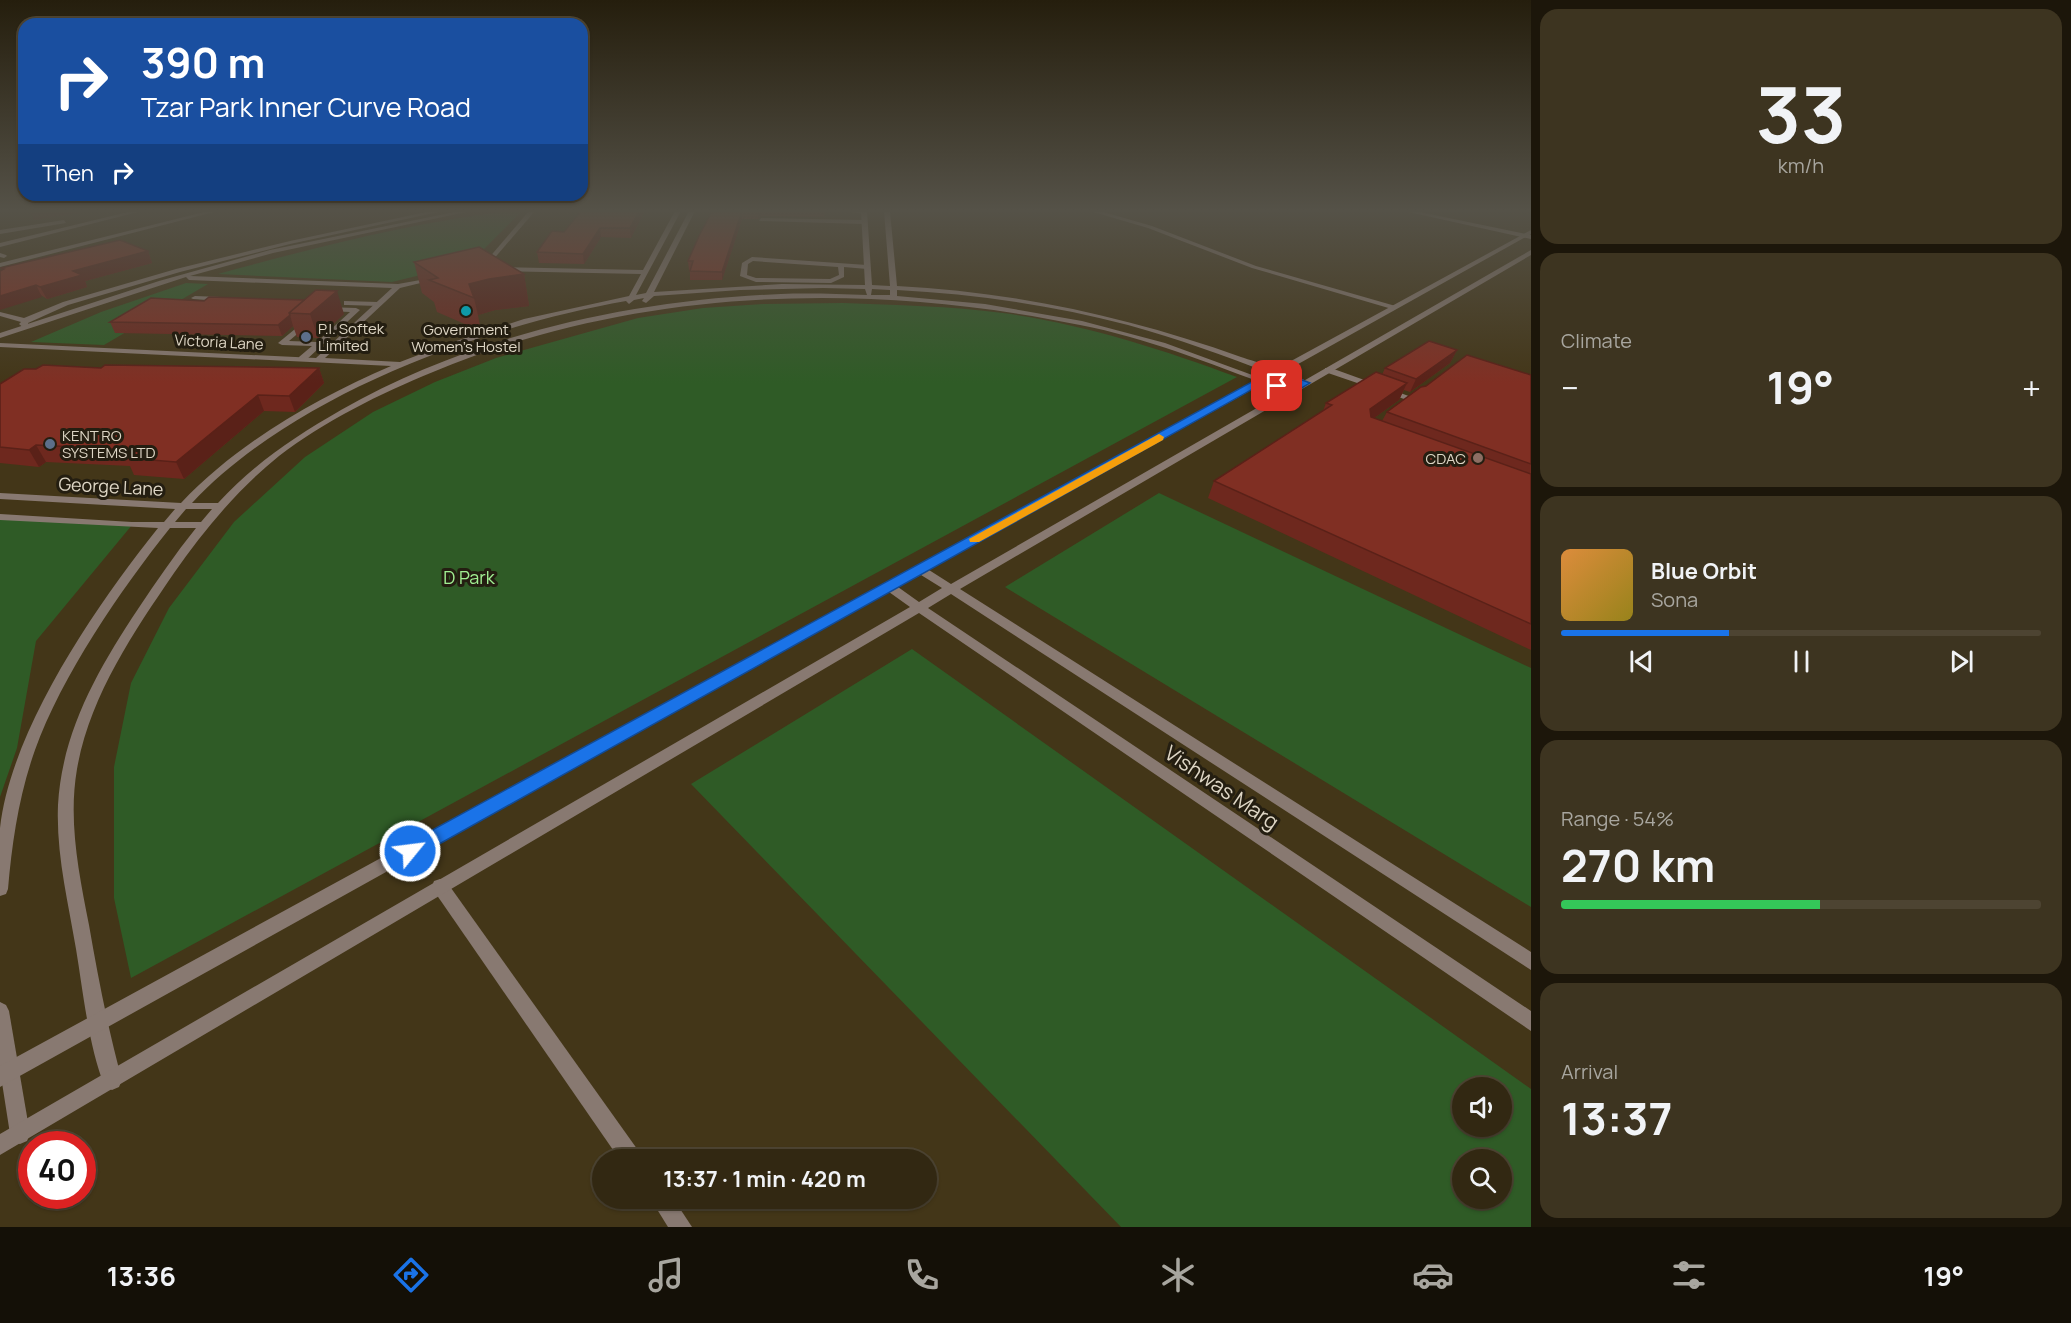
<!DOCTYPE html>
<meta charset="utf-8">
<style>
:root{--surface:#322812;--page:#3d3420;--text:#f1f3f6;--muted:#a8a69f;--line:#4d4432;--accent:#1a73e8}
body{margin:0;font-family:Manrope,sans-serif;background:var(--page);color:var(--text);height:100vh;display:flex;flex-direction:column;font-size:22px;white-space:nowrap}
*{box-sizing:border-box;margin:0}
p{font-size:20px;color:var(--muted)}
.icon{flex:none;width:33px;height:33px;fill:none;stroke:currentColor;stroke-width:2;stroke-linecap:round;stroke-linejoin:round}
.map{position:relative;flex:1;overflow:hidden}
.sheet{display:flex;flex-direction:column;gap:9px;padding:9px;background:#1c160a;width:540px}
.sheet>*{flex:none}
.guide{position:absolute;left:18px;top:18px;width:570px;height:183px;border-radius:18px;box-shadow:0 2px 4px #0004,0 0 0 2px var(--line);background:#1a4fa0;color:#fff;overflow:hidden}
.tools{position:absolute;left:1452px;top:1077px;display:grid;gap:12px}
.tools a{display:grid;place-items:center;width:60px;height:60px;border-radius:50%;background:var(--surface);box-shadow:0 2px 4px #0004,0 0 0 2px var(--line);font-size:30px}
.speed{position:absolute;left:18px;top:1131px;display:flex;gap:12px;font-size:30px;font-weight:700;text-align:center}
.speed>*{display:grid;place-content:center;width:78px;height:78px;border-radius:50%;background:var(--surface);box-shadow:0 2px 4px #0004,0 0 0 2px var(--line);line-height:1}
.speed .limit{border:9px solid #d22;background:#fff;color:#111}
.pin{position:absolute;display:grid;place-items:center;width:51px;height:51px;color:#fff;margin:-26px;border-radius:12px;box-shadow:0 3px 9px #0006}
.me{position:absolute;width:66px;margin:-33px;rotate:61deg;stroke-linejoin:round;filter:drop-shadow(0 0 4px #0008)}
.turn{display:flex;align-items:center;gap:21px;height:126px;padding:0 24px;font-size:27px}
.turn .icon{width:78px;height:78px;stroke-width:2.5}
.turn b{display:block;font-size:42px;line-height:51px}
.then{display:flex;align-items:center;height:57px;padding:0 24px;background:#0003;gap:12px;font-size:22px}
.big{font-size:45px;font-weight:700;line-height:1.1}
.sheet .tile{flex:1;display:flex;flex-direction:column;justify-content:center;gap:9px;min-width:0;padding:0 21px;border-radius:18px;background:var(--page)}
.sheet .dial{align-items:center;gap:0}
.dial b{font-size:78px;line-height:1}
.song{display:flex;align-items:center;gap:18px}
.cover{width:72px;height:72px;border-radius:9px;background:linear-gradient(135deg,hsl(30 70% 55%),hsl(50 70% 35%))}
.played{height:6px;border-radius:3px;background:linear-gradient(90deg,var(--accent) 35%,var(--line) 35%)}
.keys{display:flex;justify-content:space-around;direction:ltr}
.heat{display:flex;justify-content:space-between;align-items:center;font-size:33px;direction:ltr}
.charge{height:9px;border-radius:4px;background:linear-gradient(90deg,#34c759 54%,var(--line) 0)}
.trip{position:absolute;left:592px;top:1149px;width:345px;height:60px;border-radius:30px;background:var(--surface);box-shadow:0 2px 4px #0004,0 0 0 2px var(--line);font-weight:700;line-height:60px;text-align:center}
.tabs{display:flex;height:96px;justify-content:space-around;align-items:center;background:#141007;color:var(--muted)}
.tabs .icon{width:42px;height:42px}
.tabs .selected{color:var(--accent)}
.tabs b{font-size:27px;color:var(--text)}
main{display:flex;flex:1;min-height:0}
.map>svg:first-child{display:block}
</style>
<main>
<div class="map">
<svg width="1531" height="1227" viewBox="0 0 1531 1227">
<rect width="100%" height="100%" fill="#433618"/>
<!-- green -->
<g fill="#2f5b26" fill-rule="evenodd">
<path d="M508 211H522L470 263 392 282 218 274C313 248 410 223 508 211Z"/>
<polygon points="186,283 208,284 104,345 31,342 101,312"/>
<path d="M843 303C896 305 950 306 1003 313 1083 324 1162 349 1237 377L131 978 114 898V767L131 683 169 608 234 522 305 457 373 412 435 382 496 358 638 318 703 308 763 304Z"/>
<polygon points="1159,493 1531,668 1531,907 1005,587"/>
<polygon points="0,517 132,525 36,641 17,748 0,797"/>
<path d="M912 649 1531 1089V1227H1121L691 784ZM1462 1088H1502V1126H1462ZM1462 1160H1502V1198H1462Z"/>
</g>
<g fill="none" stroke-linecap="round" stroke-linejoin="round">
<!-- service -->
<g fill="#887971" fill-rule="evenodd">
<polygon points="132,211 142,211 0,247 0,243"/>
<polygon points="431,211 443,211 290,244 180,272 68,305 28,323 29,327 25,329 19,324 21,322 0,316 0,312 24,318 63,302 176,269 290,241"/>
<polygon points="845,211 866,211 867,212 864,214"/>
<polygon points="1090,211 1100,211 1152,226 1256,266 1399,307 1392,309 1252,268 1148,228"/>
<polygon points="761,218 864,220 867,222 864,224 759,221"/>
<polygon points="64,220 66,223 0,234 0,230"/>
<polygon points="0,253 6,255 7,256 4,258 0,257"/>
<path d="M752 257 867 265 870 267 867 269 844 267V277L831 283 756 282 740 276 742 263ZM753 261 838 267 839 275 830 279 756 278 747 275 748 264Z"/>
<polygon points="195,296 221,297 225,299 221,301 193,299 191,298"/>
<polygon points="344,301 378,302 382,304 378,306 347,305 344,305"/>
<polygon points="325,307 356,308 360,310 305,361 299,361 299,357 312,346 282,345 278,343 306,320 309,320 309,324 289,341 317,342 350,312 328,311 324,309"/>
<polygon points="1325,368 1331,368 1417,399 1410,401 1325,372"/>
<polygon points="440,879 446,881 640,1153 643,1160 620,1160 434,891 432,886 434,881"/>
<polygon points="650,1198 673,1198 692,1227 668,1227"/>
</g>
<!-- minor -->
<g fill="#887971" fill-rule="evenodd">
<polygon points="208,211 218,211 0,267 0,263"/>
<path d="M459 211H471L273 253 190 276 398 284 437 277V279L400 288 325 358 400 362 447 344 524 319 629 296 641 274 499 271 496 269 499 267 643 270 675 211H681L636 295 646 293 689 211H695L654 292 782 284 865 285 861 211H867L872 285 890 286 884 211H890L897 286C1015 292 1129 317 1241 357 1259 363 1295 373 1309 383L1302 385C1245 364 1187 341 1128 325 1053 305 974 294 897 290V296L985 304 1082 321 1165 343 1296 391 1289 393C1221 368 1152 339 1080 325 866 281 636 287 433 372 381 393 323 422 279 456 238 489 204 530 174 573 133 633 90 696 77 769 68 821 79 874 89 925 98 977 108 1029 122 1080L119 1087 112 1090 105 1087C89 1049 83 991 76 949 68 901 56 854 58 805 62 732 98 669 138 609 156 582 175 554 196 528H170C121 589 61 677 35 750 19 795 12 842 8 889L6 894 0 896C0 874 0 850 0 828 11 729 97 604 158 528L0 520V514L132 522H164L175 509 0 499V493L181 503C239 442 315 399 391 366L0 347V343L316 358 392 288 189 280 186 277 0 338V333L159 281 270 250ZM823 288 865 289 867 295C838 294 809 293 781 294 629 300 473 335 341 410 294 437 255 463 218 503H192C293 395 483 326 626 301L629 304 634 300 644 298 642 301 646 303 654 296 740 290ZM872 289 890 290V295H871ZM186 509H212L201 522H175Z"/>
<polygon points="529,211 535,211 486,268 482,268 482,266"/>
<polygon points="1404,211 1415,211 1531,235 1531,239"/>
<polygon points="0,1002 6,1005 9,1011 30,1134 27,1141 20,1144 13,1141 10,1134 0,1070"/>
</g>
<!-- tertiary -->
<path fill="#887971" fill-rule="evenodd" d="M1531 230V234L929 570 951 584 1531 250V255L960 589 1531 952V970L951 594 928 608 1531 1011V1031L919 613 0 1155V1134L910 607 889 592 0 1087V1066ZM921 575 942 588 919 602 898 587Z"/>
</g>
<!-- wall -->
<g fill="#6e281e">
<polygon points="639,211 644,211 644,212 631,238 601,237 584,264 539,263 537,252"/>
<polygon points="712,211 825,211 824,217 761,216 758,219 742,219 722,280 690,280 690,270 689,270 688,261"/>
<polygon points="148,251 152,263 85,281 87,287 47,299 2,270 1,268"/>
<polygon points="414,262 524,274 529,306 495,310 478,315 481,331 437,312 434,302 422,293"/>
<polygon points="151,298 344,314 318,338 297,337 293,326 282,336 115,333 110,322"/>
<polygon points="1457,350 1450,363 1410,392 1404,390 1399,400 1374,418 1382,421 1387,412 1531,375 1531,650 1208,498 1214,481 1323,411 1326,403 1382,375 1385,368"/>
<polygon points="101,368 319,368 324,383 295,412 264,411 184,479 134,475 130,466 46,462 39,467 0,463 0,384 36,369"/>
</g>
<!-- shaded-wall -->
<g fill="#5a2118">
<polygon points="30,211 91,211 34,220"/>
<polygon points="639,211 644,211 644,212 631,238 630,228"/>
<polygon points="742,211 742,219 722,280 722,272"/>
<polygon points="758,211 761,211 761,216 758,219"/>
<polygon points="600,228 601,237 584,264 583,254"/>
<polygon points="148,251 152,263 85,281 87,287 47,299 40,287 73,271"/>
<polygon points="524,274 529,306 495,310 478,315 474,298 469,284 489,279"/>
<polygon points="36,285 42,297 0,310 0,296"/>
<polygon points="337,291 344,314 318,338 310,314"/>
<polygon points="290,315 293,326 282,336 278,325"/>
<polygon points="1457,350 1450,363 1410,392 1416,379"/>
<polygon points="319,368 324,383 295,412 289,396"/>
<polygon points="1407,383 1399,400 1363,426 1370,409"/>
<polygon points="258,395 264,411 184,479 176,462"/>
<polygon points="36,445 46,462 39,467 29,450"/>
</g>
<!-- building -->
<g fill="#802f23" stroke="#5a2118" stroke-width="1.5">
<polygon points="581,211 639,211 630,228 600,228 583,254 537,252 552,231 564,232"/>
<polygon points="712,211 742,211 722,272 690,271 693,261 688,261 699,236"/>
<polygon points="120,240 148,251 73,271 82,275 40,287 36,285 0,296 0,271 4,269 1,268"/>
<polygon points="479,247 524,274 489,279 469,284 474,298 429,280 438,278 414,262"/>
<polygon points="316,290 337,291 310,314 289,313"/>
<polygon points="209,297 304,300 289,313 290,315 278,325 110,322 151,298 204,301"/>
<polygon points="1429,341 1457,350 1416,379 1385,368"/>
<polygon points="1467,355 1531,375 1531,464 1387,412 1421,387 1426,386"/>
<polygon points="43,365 101,368 105,365 319,368 289,396 258,395 176,462 126,458 136,450 36,445 29,450 0,447 0,384 24,369 36,369"/>
<polygon points="1376,372 1407,383 1370,409 1371,417 1531,474 1531,624 1214,481 1332,405 1326,403"/>
</g>
<!-- sky -->
<linearGradient id="sky" x2="0" y2="1"><stop stop-color="#251e0d"/><stop offset="0.55" stop-color="#555248"/><stop offset="1" stop-color="#555248" stop-opacity="0"/></linearGradient>
<rect width="1531" height="383" fill="url(#sky)"/>
<!-- route -->
<polygon fill="#1a73e8" stroke="#114b97" stroke-width="1.5" points="1272,371 1279,371 1310,383 1292,394 1272,386 1277,383 1292,387 1297,384 1276,376 416,857 410,859 403,857 401,851 403,846"/>
<!-- slow -->
<polygon fill="#f59e0b" points="1159,434 1164,437 1163,440 979,542 970,542 969,539"/>
<!-- markers -->
<circle fill="#0f9aa8" stroke="#241e11" stroke-width="2" cx="466" cy="311" r="6"/>
<g fill="#5c6f8a" stroke="#241e11" stroke-width="2">
<circle cx="306" cy="337" r="6"/>
<circle cx="50" cy="444" r="6"/>
</g>
<circle fill="#8d6e63" stroke="#241e11" stroke-width="2" cx="1478" cy="458" r="6"/>
<g text-anchor="middle" dominant-baseline="central" stroke-width="6" stroke-linejoin="round" paint-order="stroke">
<!-- far-poi labels -->
<g font-size="15" fill="#ded6c5" stroke="#241e11" text-anchor="start">
<text x="318" y="328">P.I. Softek<tspan x="318" dy="17">Limited</tspan></text>
<text x="466" y="329" text-anchor="middle">Government<tspan x="466" dy="17">Women's Hostel</tspan></text>
<text x="62" y="435">KENT RO<tspan x="62" dy="17">SYSTEMS LTD</tspan></text>
<text x="1466" y="458" text-anchor="end">CDAC</text>
</g>
<!-- far-street labels -->
<g font-size="15" fill="#ded6c5" stroke="#241e11">
<text transform="translate(219 342) rotate(3)">Victoria Lane</text>
</g>
<!-- street labels -->
<g font-size="18" fill="#ded6c5" stroke="#241e11">
<text transform="translate(111 486) rotate(3)">George Lane</text>
</g>
<!-- park labels -->
<g font-size="18" fill="#a1ef92" stroke="#241e11">
<text x="469" y="577">D Park</text>
</g>
<!-- near-street labels -->
<g font-size="21" fill="#ded6c5" stroke="#241e11">
<text transform="translate(1222 787) rotate(34)">Vishwas Marg</text>
</g>
</g>
</svg>
<div class="tools">
<a><svg class="icon" aria-label="sound" viewBox="0 0 24 24"><path d="M4 9h4l5-4v14l-5-4H4zM17 9q2 3 0 6"/></svg></a>
<a><svg class="icon" aria-label="search" viewBox="0 0 24 24"><circle cx="10" cy="10" r="6"/><path d="M15 15l6 6"/></svg></a>
</div>
<div class="speed"><div class="limit">40</div></div>
<div class="pin" style="left:1277px;top:386px;background:#d93025"><svg class="icon" aria-label="arrive" viewBox="0 0 24 24"><path d="M6 21V4h12l-3 4 3 4H6"/></svg></div>
<svg class="me" style="left:410px;top:851px" viewBox="-20 -20 40 40"><circle r="17" fill="#1a73e8" stroke="#fff" stroke-width="3"/><path d="M0-11L8 9 0 5-8 9z" fill="#fff"/></svg>
<div class="trip">13:37 · 1 min · 420 m</div>
<div class="guide">
<div class="turn"><svg class="icon" aria-label="right" viewBox="0 0 24 24"><path d="M7 20v-9h11M14 6l5 5-5 5"/></svg><div><b>390 m</b>Tzar Park Inner Curve Road</div></div>
<div class="then">Then<svg class="icon" aria-label="right" viewBox="0 0 24 24"><path d="M7 20v-9h11M14 6l5 5-5 5"/></svg></div>
</div>
</div>
<section class="sheet">
<div class="tile dial"><b>33</b><p>km/h</p></div>
<div class="tile"><p>Climate</p>
<div class="heat"><a>−</a><b class="big">19°</b><a>+</a></div>
</div>
<div class="tile">
<div class="song"><i class="cover"></i><div><b>Blue Orbit</b><p>Sona</p></div></div>
<div class="played"></div>
<div class="keys"><svg class="icon" aria-label="previous" viewBox="0 0 24 24"><path d="M18 5L8 12l10 7zM5 5v14"/></svg><svg class="icon" aria-label="pause" viewBox="0 0 24 24"><path d="M8 5v14M16 5v14"/></svg><svg class="icon" aria-label="next" viewBox="0 0 24 24"><path d="M6 5l10 7-10 7zM19 5v14"/></svg></div>
</div>
<div class="tile"><p>Range · 54%</p><b class="big">270 km</b><div class="charge"></div></div>
<div class="tile"><p>Arrival</p><b class="big">13:37</b></div>
</section>
</main>
<nav class="tabs">
<b>13:36</b>
<svg class="icon selected" aria-label="directions" viewBox="0 0 24 24"><path d="M12 3l9 9-9 9-9-9zM9 14v-3h6M13 9l2 2-2 2"/></svg>
<svg class="icon" aria-label="music" viewBox="0 0 24 24"><path d="M9 18V5l10-2v13"/><circle cx="6" cy="18" r="3"/><circle cx="16" cy="16" r="3"/></svg>
<svg class="icon" aria-label="phone" viewBox="0 0 24 24"><path d="M5 4h4l2 5-3 2q2 4 5 5l2-3 5 2v4C11 20 4 13 5 4z"/></svg>
<svg class="icon" aria-label="climate" viewBox="0 0 24 24"><path d="M12 3v18M4 7l16 10M4 17L20 7"/></svg>
<svg class="icon" aria-label="car" viewBox="0 0 24 24"><path d="M5 17H2v-5l4-1 3-4h7l3 4 3 1v5h-3M9 17h6M6 11h13"/><circle cx="7" cy="17" r="2"/><circle cx="17" cy="17" r="2"/></svg>
<svg class="icon" aria-label="filters" viewBox="0 0 24 24"><path d="M4 7h16M4 17h16"/><circle cx="9" cy="7" r="2"/><circle cx="15" cy="17" r="2"/></svg>
<b>19°</b>
</nav>
